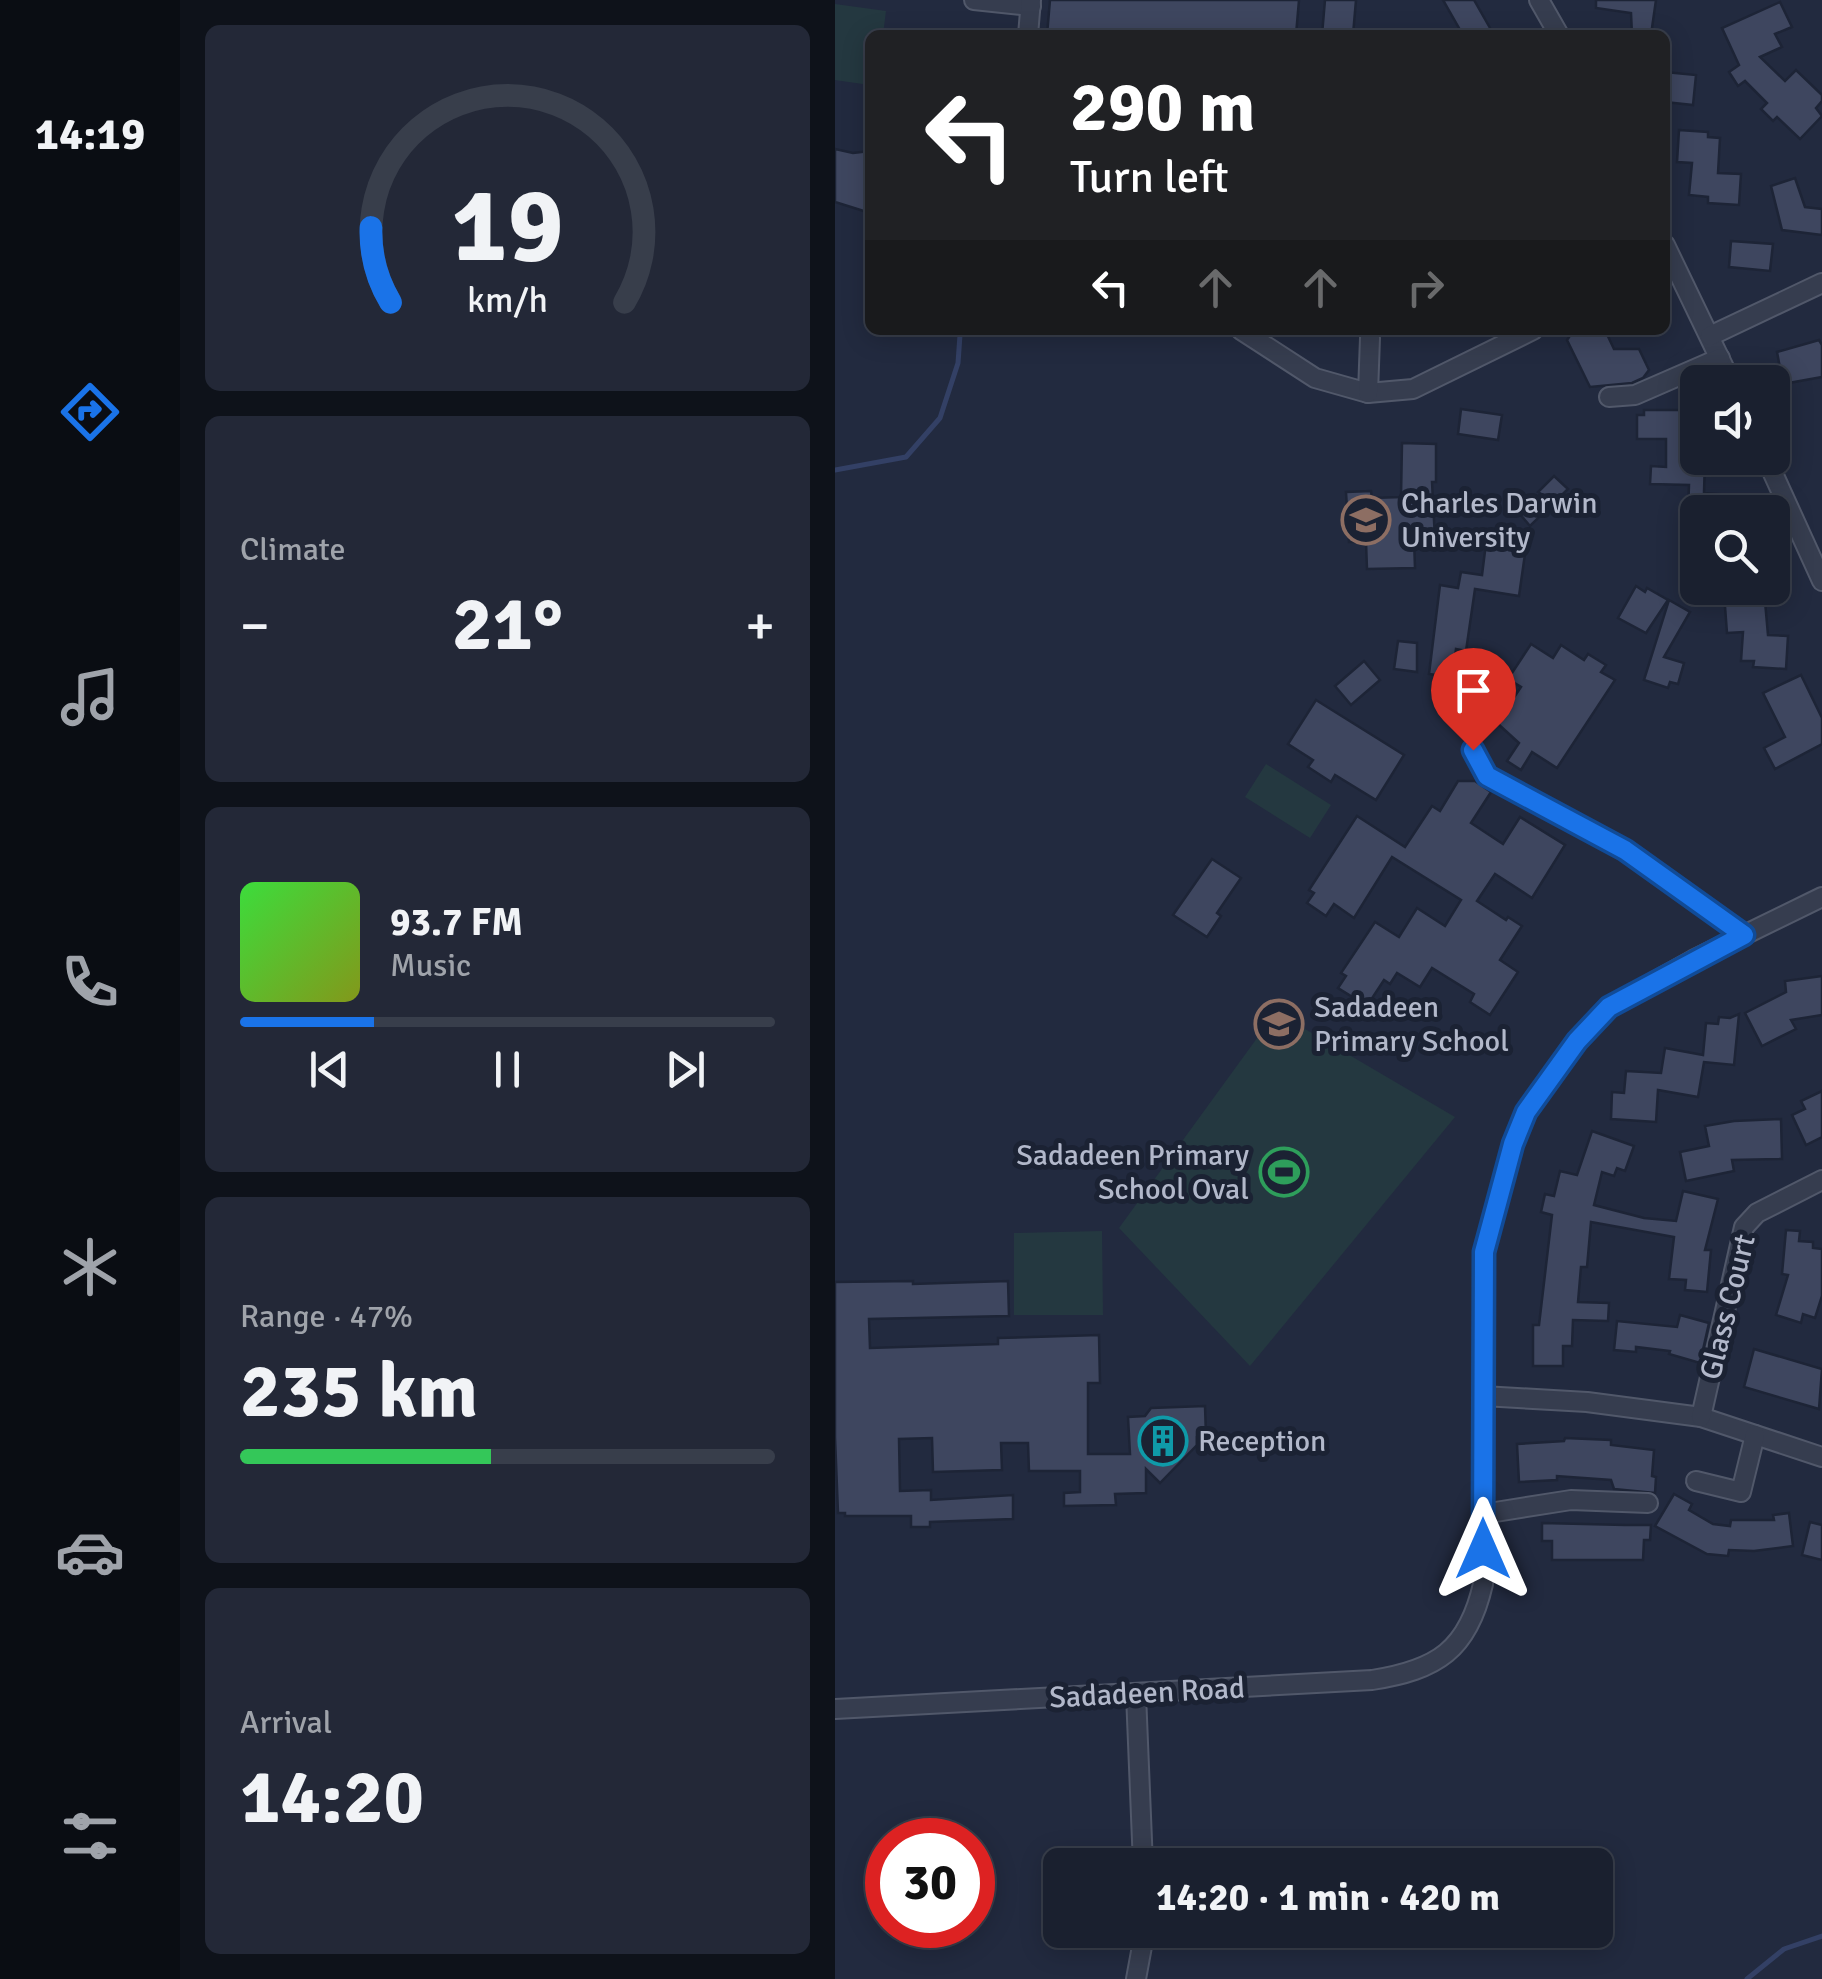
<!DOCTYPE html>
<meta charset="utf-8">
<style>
:root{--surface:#1a202f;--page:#232837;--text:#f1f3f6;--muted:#9fa3aa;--line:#383e4b;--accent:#1a73e8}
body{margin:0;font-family:Signika,sans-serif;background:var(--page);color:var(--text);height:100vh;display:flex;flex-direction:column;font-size:38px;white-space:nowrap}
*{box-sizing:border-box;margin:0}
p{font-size:32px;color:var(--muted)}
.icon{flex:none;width:55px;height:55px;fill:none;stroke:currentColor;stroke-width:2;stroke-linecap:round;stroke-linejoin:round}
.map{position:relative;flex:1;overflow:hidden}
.side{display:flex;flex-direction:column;gap:25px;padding:25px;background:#0e121a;width:655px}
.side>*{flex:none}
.top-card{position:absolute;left:30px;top:30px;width:805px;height:305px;border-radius:15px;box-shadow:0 5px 25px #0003,0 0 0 2px var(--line);background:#202124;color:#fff;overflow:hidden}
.controls{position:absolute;left:845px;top:365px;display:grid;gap:20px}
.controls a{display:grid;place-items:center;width:110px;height:110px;border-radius:15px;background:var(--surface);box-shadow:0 5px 25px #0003,0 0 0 2px var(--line);font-size:50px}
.speed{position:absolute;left:30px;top:1818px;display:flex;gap:20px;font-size:50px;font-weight:700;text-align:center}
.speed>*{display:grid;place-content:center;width:130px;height:130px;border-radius:50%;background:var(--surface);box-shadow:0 5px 25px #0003,0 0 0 2px var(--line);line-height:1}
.speed .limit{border:15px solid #d22;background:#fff;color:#111}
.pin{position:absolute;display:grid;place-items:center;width:85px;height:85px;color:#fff;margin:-102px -42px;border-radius:50% 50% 50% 0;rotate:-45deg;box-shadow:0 0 10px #0007}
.pin .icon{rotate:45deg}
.me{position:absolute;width:110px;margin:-55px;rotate:0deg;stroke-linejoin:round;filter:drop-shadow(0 0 8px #0008)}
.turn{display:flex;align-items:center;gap:35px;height:210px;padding:0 40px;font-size:45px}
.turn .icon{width:130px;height:130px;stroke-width:2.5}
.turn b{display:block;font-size:70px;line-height:85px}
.lanes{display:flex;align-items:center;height:95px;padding:0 40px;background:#0003;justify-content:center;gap:50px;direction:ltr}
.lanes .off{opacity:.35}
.big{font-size:75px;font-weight:700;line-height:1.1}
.side .widget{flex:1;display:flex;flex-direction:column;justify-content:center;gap:15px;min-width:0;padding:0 35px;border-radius:15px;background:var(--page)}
.side .dial{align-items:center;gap:0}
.dial svg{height:260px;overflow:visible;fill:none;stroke:var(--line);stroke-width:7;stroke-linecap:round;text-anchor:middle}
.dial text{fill:var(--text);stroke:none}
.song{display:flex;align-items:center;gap:30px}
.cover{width:120px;height:120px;border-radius:15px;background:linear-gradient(135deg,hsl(120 70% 55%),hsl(70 70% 35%))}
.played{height:10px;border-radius:5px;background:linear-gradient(90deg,var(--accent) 25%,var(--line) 25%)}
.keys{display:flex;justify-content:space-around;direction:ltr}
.heat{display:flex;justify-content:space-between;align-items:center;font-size:55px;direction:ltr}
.charge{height:15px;border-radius:8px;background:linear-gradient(90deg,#34c759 47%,var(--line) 0)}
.trip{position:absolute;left:208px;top:1848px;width:570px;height:100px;border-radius:15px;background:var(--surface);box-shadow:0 5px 25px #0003,0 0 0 2px var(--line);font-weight:700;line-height:100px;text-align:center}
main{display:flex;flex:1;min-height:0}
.tab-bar{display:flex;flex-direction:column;width:180px;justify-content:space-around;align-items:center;background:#0a0d13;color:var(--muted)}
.tab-bar .icon{width:70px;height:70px}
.tab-bar .active{color:var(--accent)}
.tab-bar b{font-size:45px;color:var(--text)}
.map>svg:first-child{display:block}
</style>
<main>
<nav class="tab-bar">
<b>14:19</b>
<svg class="icon active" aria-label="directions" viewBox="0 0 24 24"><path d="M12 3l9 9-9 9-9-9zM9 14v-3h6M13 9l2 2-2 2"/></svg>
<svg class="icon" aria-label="music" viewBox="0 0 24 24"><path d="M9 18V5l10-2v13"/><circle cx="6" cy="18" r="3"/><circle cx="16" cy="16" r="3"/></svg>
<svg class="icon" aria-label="phone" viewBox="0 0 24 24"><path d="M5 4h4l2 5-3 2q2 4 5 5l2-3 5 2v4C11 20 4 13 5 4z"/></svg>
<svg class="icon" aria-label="climate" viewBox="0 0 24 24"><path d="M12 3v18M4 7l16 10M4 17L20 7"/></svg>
<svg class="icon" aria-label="car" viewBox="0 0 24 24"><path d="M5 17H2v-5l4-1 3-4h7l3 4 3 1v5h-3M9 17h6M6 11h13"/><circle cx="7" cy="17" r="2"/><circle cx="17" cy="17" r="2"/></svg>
<svg class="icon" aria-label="filters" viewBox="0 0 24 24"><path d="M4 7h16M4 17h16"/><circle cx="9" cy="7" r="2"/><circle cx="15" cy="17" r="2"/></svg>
</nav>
<section class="side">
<div class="widget dial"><svg viewBox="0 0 100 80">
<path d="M14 69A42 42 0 1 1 86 69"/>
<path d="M14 69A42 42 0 0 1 8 46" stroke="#1a73e8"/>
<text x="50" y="56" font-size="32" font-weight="700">19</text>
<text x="50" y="72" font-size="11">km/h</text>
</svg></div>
<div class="widget"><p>Climate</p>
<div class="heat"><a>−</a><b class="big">21°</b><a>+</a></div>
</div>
<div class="widget">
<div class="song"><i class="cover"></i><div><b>93.7 FM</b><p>Music</p></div></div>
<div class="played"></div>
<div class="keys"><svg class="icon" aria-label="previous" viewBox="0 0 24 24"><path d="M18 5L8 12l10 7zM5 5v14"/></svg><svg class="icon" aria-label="pause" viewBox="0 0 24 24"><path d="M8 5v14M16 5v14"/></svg><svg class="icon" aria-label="next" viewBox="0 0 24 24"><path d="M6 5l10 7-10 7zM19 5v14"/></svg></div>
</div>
<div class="widget"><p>Range · 47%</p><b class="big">235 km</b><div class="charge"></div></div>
<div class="widget"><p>Arrival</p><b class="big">14:20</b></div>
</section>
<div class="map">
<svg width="987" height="1979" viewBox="0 0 987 1979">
<rect width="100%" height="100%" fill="#222a3f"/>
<!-- green -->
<g fill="#243840">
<polygon points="0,4 51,11 48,35 35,35 35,85 0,80"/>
<polygon points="431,764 496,805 475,838 410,797"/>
<polygon points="441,1012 620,1117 415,1366 284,1228"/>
<polygon points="267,1231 268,1315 179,1315 179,1233"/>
</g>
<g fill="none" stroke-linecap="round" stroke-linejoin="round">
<!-- stream -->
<g stroke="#334065" stroke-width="5">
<polyline points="0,470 71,457 105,418 123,363 125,335"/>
<polyline points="912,1979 949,1949 987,1936"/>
</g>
</g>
<!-- building -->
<g fill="#3e465f" stroke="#1d2436" stroke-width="2.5">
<polygon points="215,0 464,0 461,35 212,35"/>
<polygon points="490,0 521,0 518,35 487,35"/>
<polygon points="608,0 639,0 659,35 628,35"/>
<polygon points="761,0 821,0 816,35 797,35 796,13 761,8"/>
<polygon points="945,2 957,27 940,34 947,47 925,57 950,81 961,70 987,95 987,101 981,108 987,116 965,139 942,117 938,121 926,109 932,103 910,81 903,86 894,72 904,65 887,28"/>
<polygon points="830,72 861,75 858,105 830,102"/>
<polygon points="844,130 873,132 873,137 885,138 883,173 906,174 904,205 873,203 873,197 854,195 857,163 842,162"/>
<polygon points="0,149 18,153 35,151 35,213 0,202"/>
<polygon points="960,178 970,207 987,209 987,235 947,230 936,186"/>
<polygon points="896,241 938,244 935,271 894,267"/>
<polygon points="739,330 770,330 779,349 804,349 814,370 808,378 797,383 755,387 732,340"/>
<polygon points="984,340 987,345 987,377 948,384 942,352"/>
<polygon points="626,409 667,415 663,440 623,434"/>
<polygon points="809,410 846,410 847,455 870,458 869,493 895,495 894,512 853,512 854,485 815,484 816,466 831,467 831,439 802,439 802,415 809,415"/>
<polygon points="567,443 601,444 601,482 597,482 600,539 579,539 580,568 532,569 531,542 514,542 511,492 536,491 537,498 566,497"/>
<polygon points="719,476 733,489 695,526 684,513 706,494 703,492"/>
<polygon points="659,535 692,540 684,596 640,589 631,651 621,649 617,677 594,674 605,585 623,588 626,572 647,575 651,543 658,544"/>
<polygon points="801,586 810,592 812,588 833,600 811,633 783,618"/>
<polygon points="929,590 933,635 953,636 951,669 918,667 919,661 906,661 908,632 892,633 889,593"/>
<polygon points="834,600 855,612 829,657 849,663 843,684 835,682 833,688 809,680"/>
<polygon points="563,641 582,643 582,672 559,669"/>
<polygon points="696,644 718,658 726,645 749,660 753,654 771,665 766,672 780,680 722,768 697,752 686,770 672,761 684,743 662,723 686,687 673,679"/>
<polygon points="529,661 545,680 516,705 500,686"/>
<polygon points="966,675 987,718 987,744 940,769 929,748 950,737 928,693"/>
<polygon points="481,700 569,755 541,800 500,775 496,782 473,767 478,760 453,744"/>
<polygon points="623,781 640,781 656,792 636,823 668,844 685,817 730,845 697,898 660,874 642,901 671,920 673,917 687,926 665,960 683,972 655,1015 635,1002 639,994 597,968 585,987 562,973 555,984 549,980 532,1006 503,988 511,976 506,973 540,922 564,937 582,908 610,926 626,900 557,857 519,918 499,904 491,916 472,903 479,893 474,890 522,816 570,847 597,806 605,811"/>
<polygon points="377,859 406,878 382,913 386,916 372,937 338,915"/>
<polygon points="987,976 987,1015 956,1020 961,1029 927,1046 910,1013 951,992 950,981"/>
<polygon points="904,1014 899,1065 869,1062 863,1097 823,1090 821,1122 776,1119 777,1092 789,1093 791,1071 826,1073 830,1048 868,1055 871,1023 883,1024 884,1017 895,1018"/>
<polygon points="987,1091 987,1137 971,1145 957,1115 970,1109 966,1101"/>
<polygon points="946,1119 947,1159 897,1160 899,1171 851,1181 845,1152 874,1146 870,1126 899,1121"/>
<polygon points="757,1131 799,1146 790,1171 782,1168 779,1176 767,1172 759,1205 809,1218 841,1221 848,1191 883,1199 870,1250 876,1250 872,1292 850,1290 851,1280 834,1279 839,1237 756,1222 752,1267 746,1267 743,1302 774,1303 773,1321 738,1320 737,1346 728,1346 728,1366 698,1366 698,1325 704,1325 717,1215 706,1212 710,1194 719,1196 725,1171 742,1175"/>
<polygon points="951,1230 965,1231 964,1241 978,1242 978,1248 987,1249 987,1296 980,1318 968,1314 966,1323 941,1315 953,1275 947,1274"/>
<polygon points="78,1281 78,1284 173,1281 174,1316 34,1319 35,1348 163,1344 163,1338 264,1335 265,1383 253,1383 253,1454 295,1454 293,1417 310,1416 316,1408 370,1406 371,1436 362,1437 362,1445 325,1483 311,1469 311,1493 280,1494 281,1505 229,1506 229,1493 245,1492 245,1471 194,1471 193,1443 166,1443 167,1470 98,1472 97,1438 64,1439 65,1491 96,1490 96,1500 178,1495 178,1519 95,1522 95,1527 76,1527 76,1516 10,1516 10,1513 3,1513 0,1437 0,1282"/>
<polygon points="845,1315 874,1323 865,1363 834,1354 835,1351 801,1347 801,1352 779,1350 782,1321 842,1327"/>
<polygon points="919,1349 987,1369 984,1409 909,1387"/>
<polygon points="730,1438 776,1440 776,1445 819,1450 817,1476 821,1477 820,1493 779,1489 776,1480 722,1476 722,1480 684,1482 682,1444 729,1441"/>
<polygon points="839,1494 857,1504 854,1510 878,1524 895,1526 896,1520 939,1520 938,1515 954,1513 958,1546 919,1551 894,1550 893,1556 872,1554 820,1526"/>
<polygon points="975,1522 987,1525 987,1560 967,1555"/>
<polygon points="707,1523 790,1525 816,1525 815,1540 809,1540 808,1560 717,1560 717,1541 707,1541"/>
</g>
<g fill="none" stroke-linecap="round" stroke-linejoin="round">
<!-- minor casing -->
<g stroke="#51586a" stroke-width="22">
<g id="minor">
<polyline points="139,0 196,6"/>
<polyline points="704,0 724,35"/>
<polyline points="193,35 196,0"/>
<polyline points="830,245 896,382"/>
<polyline points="406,330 480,378 533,393 578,389 698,330"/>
<polyline points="875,336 987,283"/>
<polyline points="533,393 535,338"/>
<polyline points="774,397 800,395 885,358"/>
<polyline points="931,458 987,581"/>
<polyline points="638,750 653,776 790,850 909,935"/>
<polyline points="648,1396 752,1402 866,1417 987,1457"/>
<polyline points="866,1417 909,1227 922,1213 987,1180"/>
<polyline points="861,1481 906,1492 920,1435"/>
<polyline points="648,1514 736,1500 813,1503"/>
<polyline points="301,1694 308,1865"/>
<path d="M0 1709 537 1680C602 1670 633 1650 648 1584L649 1251 678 1144 691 1112 742 1041 774 1007 858 960 987 897"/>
<polyline points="301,1979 310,1930"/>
</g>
</g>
<!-- minor -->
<use href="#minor" stroke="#363d4f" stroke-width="18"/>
</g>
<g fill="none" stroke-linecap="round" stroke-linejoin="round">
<!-- route casing -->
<g stroke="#114b97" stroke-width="25">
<polyline id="route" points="638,750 652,776 790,850 909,935 774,1007 742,1041 691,1112 678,1144 649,1252 648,1549"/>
</g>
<!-- route -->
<use href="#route" stroke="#1a73e8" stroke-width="18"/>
</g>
<!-- icons -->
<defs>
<g id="university-ring" transform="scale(2.5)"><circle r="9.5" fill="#1b2233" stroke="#8d6e63" stroke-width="1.5"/><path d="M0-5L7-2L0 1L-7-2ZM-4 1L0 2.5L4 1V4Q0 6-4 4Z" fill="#8d6e63"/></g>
<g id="school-ring" transform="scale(2.5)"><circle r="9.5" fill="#1b2233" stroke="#8d6e63" stroke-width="1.5"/><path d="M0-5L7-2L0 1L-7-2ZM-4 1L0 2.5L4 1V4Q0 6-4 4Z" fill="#8d6e63"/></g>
<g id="stadium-ring" transform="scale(2.5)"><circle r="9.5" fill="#1b2233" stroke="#2e9e5b" stroke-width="1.5"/><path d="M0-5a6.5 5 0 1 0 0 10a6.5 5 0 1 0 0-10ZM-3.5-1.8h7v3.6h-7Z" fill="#2e9e5b"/></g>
<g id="building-ring" transform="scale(2.5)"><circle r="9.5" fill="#1b2233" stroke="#0f9aa8" stroke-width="1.5"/><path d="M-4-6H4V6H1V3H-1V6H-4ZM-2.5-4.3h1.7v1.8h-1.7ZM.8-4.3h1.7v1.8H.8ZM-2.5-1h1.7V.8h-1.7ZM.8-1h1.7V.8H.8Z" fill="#0f9aa8"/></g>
</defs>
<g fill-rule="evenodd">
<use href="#university-ring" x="531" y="520"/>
<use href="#school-ring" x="444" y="1024"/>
<use href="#stadium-ring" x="449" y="1172"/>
<use href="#building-ring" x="328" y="1441"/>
</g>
<g text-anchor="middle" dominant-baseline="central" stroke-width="10" stroke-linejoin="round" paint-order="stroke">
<!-- poi labels -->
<g font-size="30" fill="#b2b8ca" stroke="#1b2233" text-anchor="start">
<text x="566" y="503">Charles Darwin<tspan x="566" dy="34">University</tspan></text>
<text x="479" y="1007">Sadadeen<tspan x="479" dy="34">Primary School</tspan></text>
<text x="414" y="1155" text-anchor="end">Sadadeen Primary<tspan x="414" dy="34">School Oval</tspan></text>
<text x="363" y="1441">Reception</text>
</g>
<!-- street labels -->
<g font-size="30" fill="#b2b8ca" stroke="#1b2233">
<text transform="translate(893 1307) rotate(-76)">Glass Court</text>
<text transform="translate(312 1693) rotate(-3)">Sadadeen Road</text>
</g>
</g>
</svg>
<div class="controls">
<a><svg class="icon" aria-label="sound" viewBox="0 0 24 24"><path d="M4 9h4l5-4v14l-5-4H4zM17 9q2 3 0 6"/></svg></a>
<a><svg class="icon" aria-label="search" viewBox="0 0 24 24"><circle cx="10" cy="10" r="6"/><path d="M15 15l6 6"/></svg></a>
</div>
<div class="speed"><div class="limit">30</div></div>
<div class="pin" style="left:638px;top:750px;background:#d93025"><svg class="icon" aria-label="arrive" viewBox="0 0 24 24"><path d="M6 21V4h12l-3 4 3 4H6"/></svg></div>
<svg class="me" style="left:648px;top:1549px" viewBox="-20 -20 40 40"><path d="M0-17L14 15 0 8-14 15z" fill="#1a73e8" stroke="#fff" stroke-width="4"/></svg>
<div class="trip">14:20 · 1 min · 420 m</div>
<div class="top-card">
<div class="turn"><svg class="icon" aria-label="left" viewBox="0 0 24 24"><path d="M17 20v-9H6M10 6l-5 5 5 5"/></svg><div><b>290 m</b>Turn left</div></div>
<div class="lanes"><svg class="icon" aria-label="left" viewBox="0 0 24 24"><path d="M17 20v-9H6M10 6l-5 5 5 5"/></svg><svg class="icon off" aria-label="ahead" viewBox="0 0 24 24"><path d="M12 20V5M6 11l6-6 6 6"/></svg><svg class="icon off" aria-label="ahead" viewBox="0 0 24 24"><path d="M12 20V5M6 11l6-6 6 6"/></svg><svg class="icon off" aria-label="right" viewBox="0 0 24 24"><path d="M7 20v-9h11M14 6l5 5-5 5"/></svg></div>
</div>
</div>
</main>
